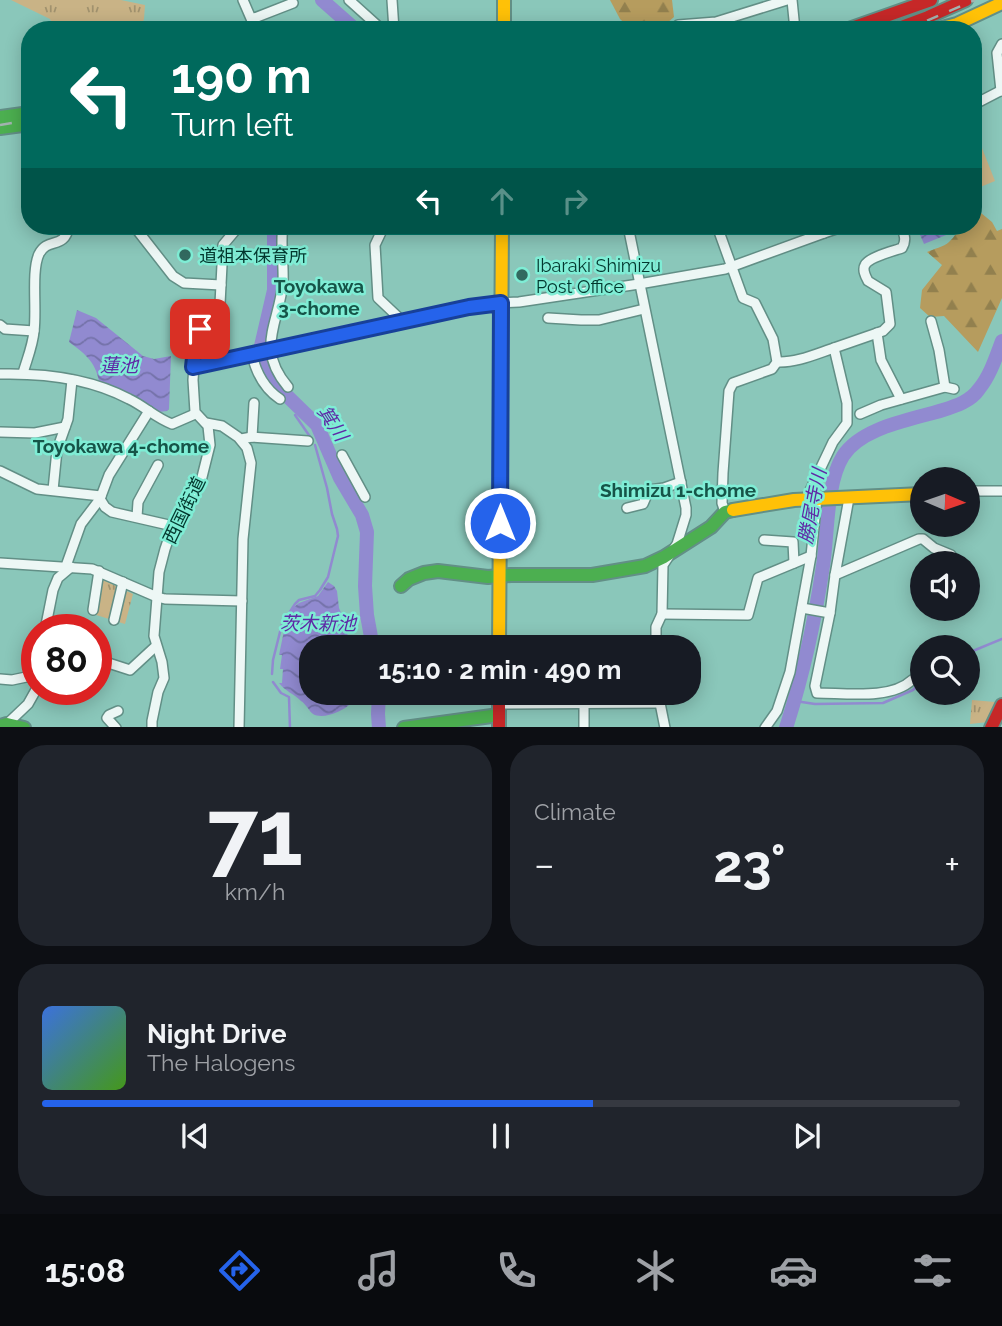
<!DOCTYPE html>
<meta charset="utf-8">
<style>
:root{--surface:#171b24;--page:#20242c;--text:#f1f3f6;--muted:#9ea1a6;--line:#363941;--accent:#2563eb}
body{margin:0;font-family:Raleway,"Noto Sans JP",sans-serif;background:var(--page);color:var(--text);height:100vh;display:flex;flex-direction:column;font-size:26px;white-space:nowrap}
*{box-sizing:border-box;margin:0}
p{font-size:23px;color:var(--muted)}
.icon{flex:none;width:38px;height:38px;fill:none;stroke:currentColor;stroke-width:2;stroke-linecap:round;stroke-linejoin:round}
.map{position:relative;height:727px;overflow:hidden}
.details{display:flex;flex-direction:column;gap:18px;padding:18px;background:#0d0f14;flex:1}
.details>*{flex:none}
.top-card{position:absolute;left:21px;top:21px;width:961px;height:214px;border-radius:28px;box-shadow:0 4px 18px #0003;background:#00695c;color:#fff;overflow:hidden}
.needle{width:46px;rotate:92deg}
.tools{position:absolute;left:910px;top:467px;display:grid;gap:14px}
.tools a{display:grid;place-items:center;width:70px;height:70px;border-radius:50%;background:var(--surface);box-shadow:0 4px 18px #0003;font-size:35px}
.speed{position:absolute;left:21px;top:614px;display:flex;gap:14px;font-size:35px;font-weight:700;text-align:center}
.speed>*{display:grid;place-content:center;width:91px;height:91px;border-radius:50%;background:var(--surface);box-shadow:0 4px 18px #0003;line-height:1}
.speed .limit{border:10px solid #d22;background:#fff;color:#111}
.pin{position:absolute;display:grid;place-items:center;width:60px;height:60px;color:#fff;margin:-30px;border-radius:14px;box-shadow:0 4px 10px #0006}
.me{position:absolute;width:77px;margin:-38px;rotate:0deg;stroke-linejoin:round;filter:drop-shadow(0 0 5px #0008)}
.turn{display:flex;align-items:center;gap:24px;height:147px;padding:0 35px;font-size:32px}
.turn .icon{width:91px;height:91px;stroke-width:2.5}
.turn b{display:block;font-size:49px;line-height:60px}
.lanes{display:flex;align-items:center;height:66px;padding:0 35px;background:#0003;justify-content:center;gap:35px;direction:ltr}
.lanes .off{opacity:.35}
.big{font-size:52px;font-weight:700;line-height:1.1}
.details .card{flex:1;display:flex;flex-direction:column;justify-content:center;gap:10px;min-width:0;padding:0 24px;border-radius:28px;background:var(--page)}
.details .dial{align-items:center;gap:0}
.dial b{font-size:91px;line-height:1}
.song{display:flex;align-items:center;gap:21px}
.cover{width:84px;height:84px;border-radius:10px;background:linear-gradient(135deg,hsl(220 70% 55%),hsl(100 70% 35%))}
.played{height:7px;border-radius:4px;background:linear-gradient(90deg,var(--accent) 60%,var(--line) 60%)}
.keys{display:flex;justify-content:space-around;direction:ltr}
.heat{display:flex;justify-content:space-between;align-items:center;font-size:38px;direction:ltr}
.details .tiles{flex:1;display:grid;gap:18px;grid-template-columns:1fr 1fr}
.card:last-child{grid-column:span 2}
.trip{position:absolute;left:299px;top:635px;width:402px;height:70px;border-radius:28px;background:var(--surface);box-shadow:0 4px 18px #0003;font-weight:700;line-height:70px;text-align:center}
.tabs{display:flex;height:112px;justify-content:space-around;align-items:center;background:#090b0e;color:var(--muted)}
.tabs .icon{width:49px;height:49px}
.tabs .selected{color:var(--accent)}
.tabs b{font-size:32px;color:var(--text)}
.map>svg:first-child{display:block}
</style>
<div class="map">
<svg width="1002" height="728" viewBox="0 0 1002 728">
<defs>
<pattern id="grass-tufts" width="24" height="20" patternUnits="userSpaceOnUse" patternTransform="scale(1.75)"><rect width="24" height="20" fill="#c9b386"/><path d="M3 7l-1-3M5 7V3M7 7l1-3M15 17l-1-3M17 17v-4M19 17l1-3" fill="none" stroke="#a1926e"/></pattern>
<pattern id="forest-firs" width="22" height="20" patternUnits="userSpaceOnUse" patternTransform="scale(1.75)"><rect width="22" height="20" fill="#b69c5e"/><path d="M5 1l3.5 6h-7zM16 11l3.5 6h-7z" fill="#92804e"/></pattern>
<pattern id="water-waves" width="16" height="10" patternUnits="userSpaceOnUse" patternTransform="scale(1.75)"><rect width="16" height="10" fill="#918ad0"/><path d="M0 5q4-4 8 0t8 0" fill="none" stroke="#7472a9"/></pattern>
</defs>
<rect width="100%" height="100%" fill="#8ac7ba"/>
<!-- grass -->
<g fill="url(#grass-tufts)">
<polygon points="11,0 121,0 145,5 144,19 140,30 55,30 50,19"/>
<polygon points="103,580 133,594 125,624 93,614 99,584"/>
<polygon points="972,700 995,702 994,712 988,722 970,724"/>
</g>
<!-- forest -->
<g fill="url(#forest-firs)">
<polygon points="610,0 672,0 674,17 659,30 632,30 620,19"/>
<path d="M981 213 992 222 997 231 1002 229V298L978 352 944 316 930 317 920 308 922 290 942 265 927 252C933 249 944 247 949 242 959 233 956 226 973 226V219Z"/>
</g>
<!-- garden -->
<polygon fill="#c9b386" points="978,138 995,181 973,190 973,140"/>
<!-- water -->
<g fill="url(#water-waves)">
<polygon points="928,226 948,226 951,233 924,244 918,230"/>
<path d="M77 310 96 318 143 356 154 359 171 356 169 409 167 411 158 412 120 389 99 381C95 361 85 354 69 342Z"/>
<path d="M328 582 334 586 337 591 339 608 342 615 351 647 312 648V693H356C354 698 355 699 351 703 344 711 323 720 313 714 309 711 306 704 301 701 294 694 285 691 279 683H282L283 669H280L282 655H279L285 626 293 608 299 603 318 596Z"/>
</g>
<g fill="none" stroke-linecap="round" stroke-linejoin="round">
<!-- stream -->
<g stroke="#918ad0" stroke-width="2.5">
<polyline points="294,408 296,405"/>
<polyline points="295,415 313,441"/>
<polyline points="968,653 1002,639"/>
<polyline points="272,674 273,660 282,624 295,604 299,600 315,596 320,590 328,577 338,536 337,529 332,514 327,488 315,445"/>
<polyline points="273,682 281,693 289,697 290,728"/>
<polyline points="795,701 815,704 883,703 913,690 922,681"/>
</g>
<!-- river -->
<g stroke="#918ad0" stroke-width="14">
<polyline points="322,0 356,30"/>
<polyline points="274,226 274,290 261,346 263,359 271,377 282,391 317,425 340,478 362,515 367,532 365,586 367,615 373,648"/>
<polyline points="379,693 378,714 379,728"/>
<path d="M786 728C803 675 815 620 823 566 828 534 826 483 843 456 862 427 911 420 943 410 956 406 971 401 979 389 990 376 996 357 1002 341"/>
</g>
<!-- street casing -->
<g stroke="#628f86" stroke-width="12">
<g id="street">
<polyline points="243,0 256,30"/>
<polyline points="349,0 379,27 393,27"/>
<polyline points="392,0 394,30"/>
<polyline points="792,0 795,30"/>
<polyline points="252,19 293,3"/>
<polyline points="674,30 678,25 716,22 787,0"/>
<polyline points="1001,91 997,53 1002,44"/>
<polyline points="973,105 1002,90"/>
<polyline points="134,226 173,276 184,283 221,285"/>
<path d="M283 226C280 244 284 263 283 282 279 324 255 348 288 387"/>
<polyline points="384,226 375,245 378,298 397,316 400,322"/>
<polyline points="628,226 686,508 686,515 677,544 663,565 662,614 656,627 656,648"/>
<polyline points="717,226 743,298 755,303 773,339 777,362 772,369 733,383 729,391 723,473 722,503 725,512"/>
<polyline points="824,233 845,226"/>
<polyline points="501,303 519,302 639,284 725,269 824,233 822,226"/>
<polyline points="548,318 581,320 599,320 644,309"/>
<polyline points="931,321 939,350 945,387"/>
<polyline points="0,325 5,329 34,331"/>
<polyline points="877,333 881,360 901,399"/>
<path d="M252 355C256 372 265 389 280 399"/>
<path d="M777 362C796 363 816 354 834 348"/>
<path d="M23 373C27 359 33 345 34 331 37 310 31 271 39 254 48 236 64 251 69 226"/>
<path d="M0 374C44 373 90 378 129 399 144 406 156 418 172 424L195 414"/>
<polyline points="860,414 881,405 945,387 954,389"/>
<polyline points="206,423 222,426 238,437 247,448 251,463 243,539 239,728"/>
<polyline points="0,432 35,433 65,427"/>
<polyline points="252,437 254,403"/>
<polyline points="241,439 252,437 308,441"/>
<polyline points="342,455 365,497"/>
<polyline points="0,471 37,489 101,496"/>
<polyline points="53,490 57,450 68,419 72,380"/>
<polyline points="968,491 1002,491"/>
<path d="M849 498 835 575 830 613 815 686 817 693C845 693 891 700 912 680"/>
<polyline points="100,499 105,507 112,512 173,526"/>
<path d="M806 499 833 442 847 423V403L834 348 883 331 890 324 886 292 868 281C866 277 862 270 865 265 869 257 894 251 902 248 907 240 904 234 901 226"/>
<polyline points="627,508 643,504 649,490 664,488 681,482"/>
<polyline points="137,517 138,502 158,465"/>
<polyline points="764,540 793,542 794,563"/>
<polyline points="0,563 92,569 157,597 165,599 242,601"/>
<polyline points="66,566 81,524 100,499 109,475 149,411"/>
<polyline points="835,575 919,539 923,539 934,548 951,555 955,561 955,564"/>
<polyline points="802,608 830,613"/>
<polyline points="93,610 99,571"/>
<polyline points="662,614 748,615 758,578 811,556"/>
<polyline points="114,620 123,582"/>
<polyline points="45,630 53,590 58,578 71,567"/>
<polyline points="96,659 130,670 156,646"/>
<polyline points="0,679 12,680 31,676 37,679"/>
<polyline points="658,693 665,728"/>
<polyline points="499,704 660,703"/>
<polyline points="7,724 28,704 37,688"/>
<polyline points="116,728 107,718 109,715 118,711"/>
<polyline points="152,728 152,721 158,692 164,678 162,662 154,636 159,572 165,549 173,526 201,481 210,445 208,426 195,412 193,380 196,339 201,327 220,304 223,245 239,226"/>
<polyline points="584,728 584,704"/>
<polyline points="765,728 777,711 790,672 811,556 817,498"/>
</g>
</g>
<!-- fast casing -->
<g stroke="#628f86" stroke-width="16">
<g id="fast">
<polyline points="0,117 30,113"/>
<polyline points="0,128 30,124"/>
<polyline points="401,586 409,579 424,573 438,571 488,577 511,575 592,575 645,566 664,557 711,527 725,512 733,510"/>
<polyline points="0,726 7,724 24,728"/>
<polyline points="404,728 499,715"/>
</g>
</g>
<!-- slow casing -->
<g stroke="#628f86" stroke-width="16">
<g id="slow">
<polyline points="504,0 504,30"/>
<polyline points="935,30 957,24 1002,3"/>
<polyline points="193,367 469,307 501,303"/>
<polyline points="733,510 794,500 922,494"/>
<polyline points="499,648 502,226"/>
</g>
</g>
<!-- jam casing -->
<g stroke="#628f86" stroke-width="16">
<g id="jam">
<polyline points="846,30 931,0"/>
<polyline points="893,30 928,17 966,0"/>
<polyline points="499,693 499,728"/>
<polyline points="991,728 1002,705"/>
</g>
</g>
<!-- street -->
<use href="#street" stroke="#edf7f5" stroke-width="9"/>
<!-- fast -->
<use href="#fast" stroke="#4caf50" stroke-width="12"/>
<!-- slow -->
<use href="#slow" stroke="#ffc107" stroke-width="12"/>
<!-- jam -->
<use href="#jam" stroke="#c62828" stroke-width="12"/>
<!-- rail -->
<g stroke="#a3b3b0" stroke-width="2.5" stroke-dasharray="12 12" stroke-linecap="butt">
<polyline points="905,30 975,0"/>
<polyline points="0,125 30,120"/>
</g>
</g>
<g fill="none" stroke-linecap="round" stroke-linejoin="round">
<!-- route casing -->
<g stroke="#184099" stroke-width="18">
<polyline id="route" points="200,329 196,339 193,367 469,307 501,303 500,523"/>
</g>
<!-- route -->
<use href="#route" stroke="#2563eb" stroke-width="12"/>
</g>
<!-- markers -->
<g fill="#32695f" stroke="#7fedd5" stroke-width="2.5">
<circle cx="185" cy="255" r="7"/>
<circle cx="522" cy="275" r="7"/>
</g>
<g text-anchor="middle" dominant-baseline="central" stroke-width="5" stroke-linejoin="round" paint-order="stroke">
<!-- poi labels -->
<g font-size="18" fill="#03372e" stroke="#7fedd5" text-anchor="start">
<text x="199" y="255">道祖本保育所</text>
<text x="536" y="265">Ibaraki Shimizu<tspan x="536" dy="21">Post Office</tspan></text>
</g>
<!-- street labels -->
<g font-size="18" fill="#03372e" stroke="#7fedd5">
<text transform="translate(184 510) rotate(-64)">西国街道</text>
</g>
<!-- neighbourhood labels -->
<g font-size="19" font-weight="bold" fill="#165448" stroke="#7fedd5">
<text x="319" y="286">Toyokawa<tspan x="319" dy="22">3-chome</tspan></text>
<text x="121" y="446">Toyokawa 4-chome</text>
<text x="678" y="490">Shimizu 1-chome</text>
</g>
<!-- water labels -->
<g font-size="19" font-style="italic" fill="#5f29a6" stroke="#7fedd5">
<text x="119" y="365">蓮池</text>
<text transform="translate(333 423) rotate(57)">箕川</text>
<text transform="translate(812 506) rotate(-79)">勝尾寺川</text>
<text x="318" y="623">茨木新池</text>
</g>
</g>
</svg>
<div class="tools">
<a><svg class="needle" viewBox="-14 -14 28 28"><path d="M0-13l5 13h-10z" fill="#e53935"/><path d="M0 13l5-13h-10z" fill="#9ea1a6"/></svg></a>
<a><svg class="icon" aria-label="sound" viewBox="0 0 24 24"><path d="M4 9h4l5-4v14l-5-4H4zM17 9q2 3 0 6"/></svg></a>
<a><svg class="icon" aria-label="search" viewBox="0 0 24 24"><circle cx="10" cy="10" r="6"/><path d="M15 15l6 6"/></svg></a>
</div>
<div class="speed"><div class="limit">80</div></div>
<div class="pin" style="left:200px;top:329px;background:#d93025"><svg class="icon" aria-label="arrive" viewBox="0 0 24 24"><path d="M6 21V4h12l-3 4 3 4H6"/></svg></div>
<svg class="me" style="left:500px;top:523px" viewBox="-20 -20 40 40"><circle r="17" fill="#2563eb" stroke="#fff" stroke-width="3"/><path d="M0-11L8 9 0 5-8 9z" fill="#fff"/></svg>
<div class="trip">15:10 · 2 min · 490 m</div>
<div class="top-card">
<div class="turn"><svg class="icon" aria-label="left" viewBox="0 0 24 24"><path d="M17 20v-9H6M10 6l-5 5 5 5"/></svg><div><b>190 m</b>Turn left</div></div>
<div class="lanes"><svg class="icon" aria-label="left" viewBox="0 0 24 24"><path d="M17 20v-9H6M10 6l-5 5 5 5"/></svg><svg class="icon off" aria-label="ahead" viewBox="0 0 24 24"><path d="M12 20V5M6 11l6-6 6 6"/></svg><svg class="icon off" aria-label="right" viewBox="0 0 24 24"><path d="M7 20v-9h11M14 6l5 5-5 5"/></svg></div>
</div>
</div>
<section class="details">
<div class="tiles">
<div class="card dial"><b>71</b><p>km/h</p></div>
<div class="card"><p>Climate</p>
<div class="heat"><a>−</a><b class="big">23°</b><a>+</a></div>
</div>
<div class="card">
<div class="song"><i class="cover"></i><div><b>Night Drive</b><p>The Halogens</p></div></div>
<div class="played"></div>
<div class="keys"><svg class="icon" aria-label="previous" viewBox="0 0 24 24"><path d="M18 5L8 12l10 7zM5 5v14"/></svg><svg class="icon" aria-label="pause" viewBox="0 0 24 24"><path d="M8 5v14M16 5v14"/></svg><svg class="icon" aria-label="next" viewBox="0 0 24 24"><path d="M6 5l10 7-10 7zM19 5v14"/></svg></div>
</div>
</div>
</section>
<nav class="tabs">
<b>15:08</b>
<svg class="icon selected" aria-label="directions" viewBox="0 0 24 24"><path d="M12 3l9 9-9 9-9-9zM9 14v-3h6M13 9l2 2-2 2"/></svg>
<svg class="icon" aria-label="music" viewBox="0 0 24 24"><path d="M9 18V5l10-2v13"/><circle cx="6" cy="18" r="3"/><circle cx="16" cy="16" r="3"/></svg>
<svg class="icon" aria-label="phone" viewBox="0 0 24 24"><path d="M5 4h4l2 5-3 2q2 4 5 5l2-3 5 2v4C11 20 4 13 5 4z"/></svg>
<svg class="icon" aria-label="climate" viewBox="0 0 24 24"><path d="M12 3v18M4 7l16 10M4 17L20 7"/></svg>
<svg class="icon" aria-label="car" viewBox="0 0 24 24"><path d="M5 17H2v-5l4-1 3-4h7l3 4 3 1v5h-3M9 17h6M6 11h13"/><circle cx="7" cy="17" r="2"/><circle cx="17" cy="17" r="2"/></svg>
<svg class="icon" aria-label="filters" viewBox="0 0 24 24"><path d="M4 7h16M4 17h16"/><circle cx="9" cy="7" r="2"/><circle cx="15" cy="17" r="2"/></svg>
</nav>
